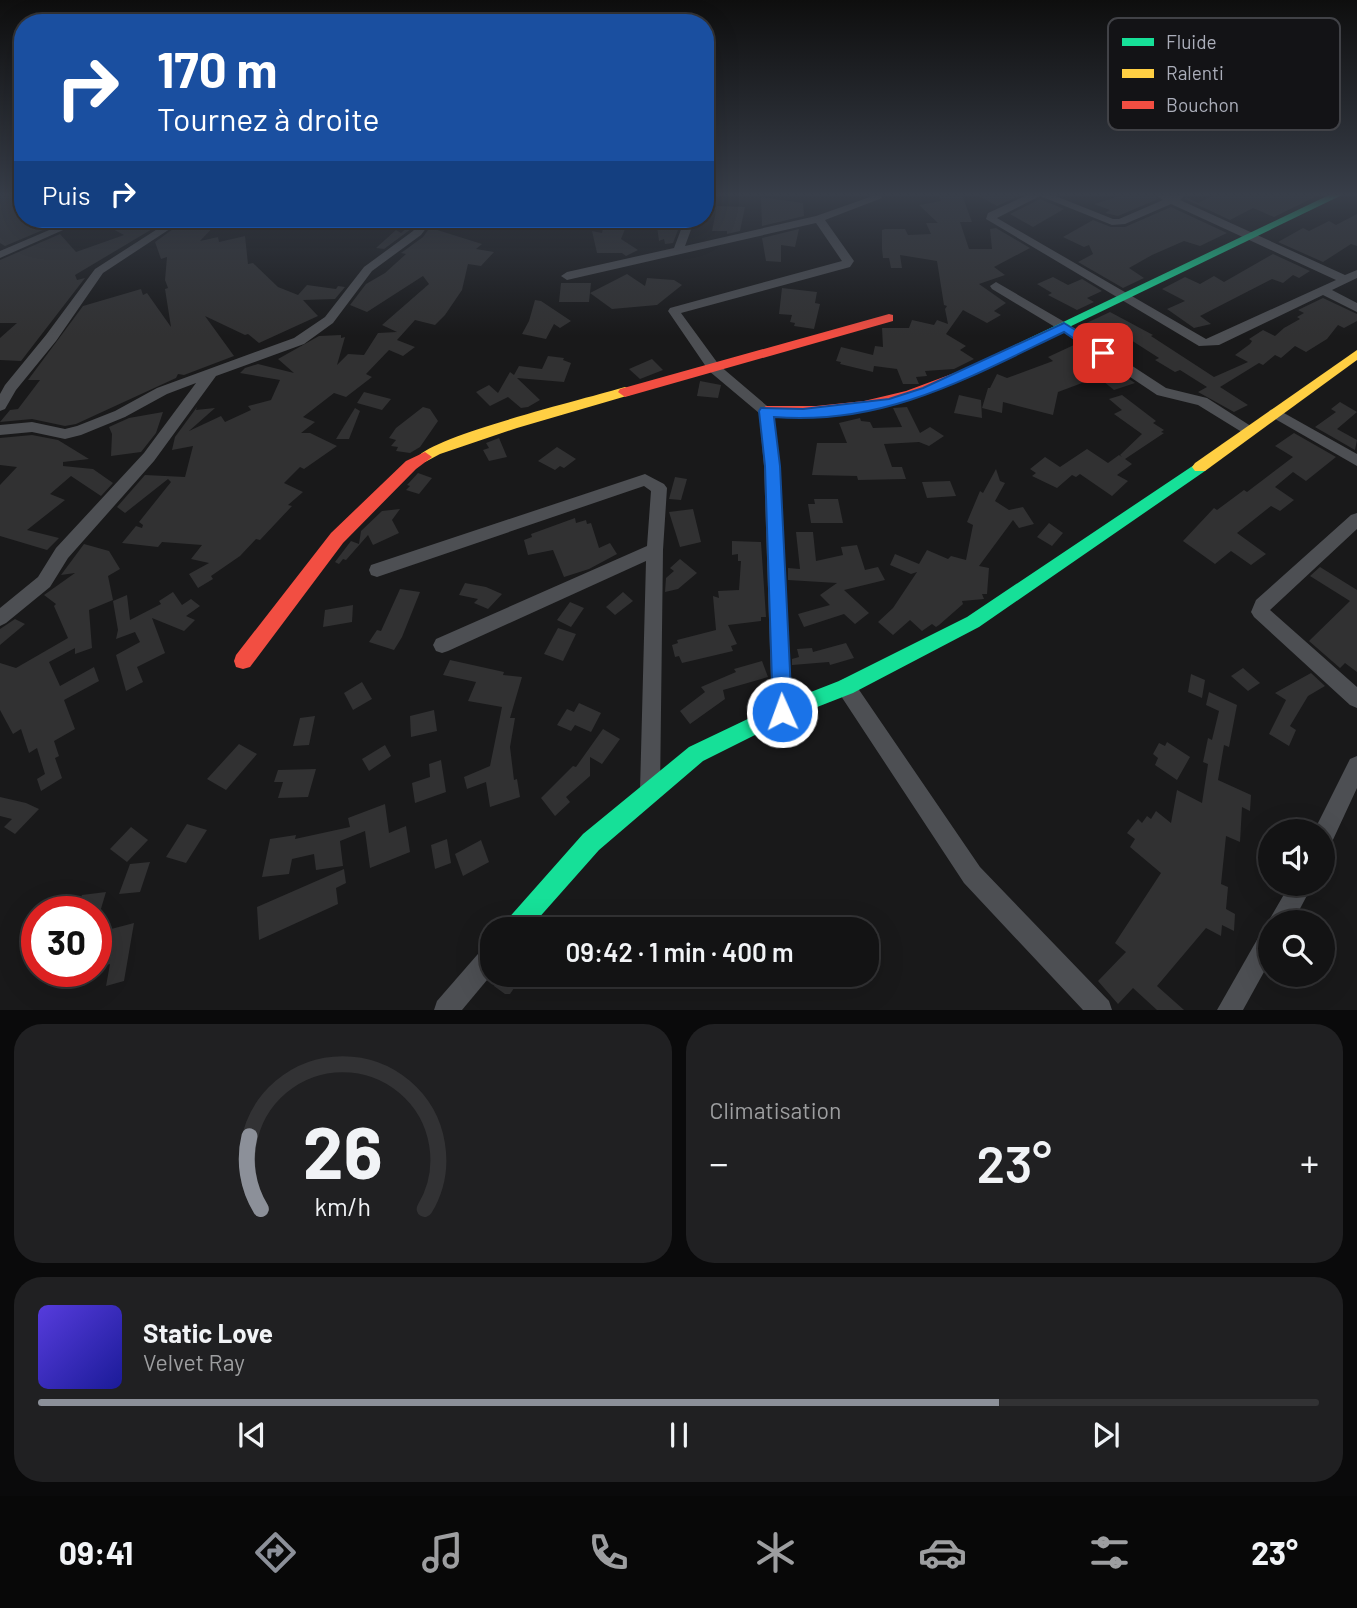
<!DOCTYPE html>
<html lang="fr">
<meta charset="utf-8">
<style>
:root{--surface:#131314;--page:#202022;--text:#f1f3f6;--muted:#9d9ea0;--line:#323234;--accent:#8c9099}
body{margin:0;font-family:Barlow,sans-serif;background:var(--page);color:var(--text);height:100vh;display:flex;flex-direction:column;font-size:26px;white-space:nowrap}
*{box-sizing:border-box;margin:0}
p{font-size:23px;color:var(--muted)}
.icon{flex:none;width:38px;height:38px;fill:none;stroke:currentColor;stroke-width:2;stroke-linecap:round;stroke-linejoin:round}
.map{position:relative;height:1010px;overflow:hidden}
.drawer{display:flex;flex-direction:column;gap:14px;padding:14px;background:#0a0a0b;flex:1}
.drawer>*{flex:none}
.banner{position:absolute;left:14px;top:14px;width:700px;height:214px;border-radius:28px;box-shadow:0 7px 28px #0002,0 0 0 2px var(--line);background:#1a4fa0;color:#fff;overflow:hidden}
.tools{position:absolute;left:1258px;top:819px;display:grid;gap:14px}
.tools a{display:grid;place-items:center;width:77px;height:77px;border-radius:50%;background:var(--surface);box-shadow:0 7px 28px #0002,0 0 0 2px var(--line);font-size:35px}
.speed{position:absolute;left:21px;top:896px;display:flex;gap:14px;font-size:35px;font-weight:700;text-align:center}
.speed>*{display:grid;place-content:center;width:91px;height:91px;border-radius:50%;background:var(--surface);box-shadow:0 7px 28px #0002,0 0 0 2px var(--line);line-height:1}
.speed .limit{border:10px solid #d22;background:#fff;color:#111}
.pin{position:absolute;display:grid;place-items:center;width:60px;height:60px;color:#fff;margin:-30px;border-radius:14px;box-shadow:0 4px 10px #0006}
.me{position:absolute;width:77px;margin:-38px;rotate:358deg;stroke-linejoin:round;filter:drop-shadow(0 0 5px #0008)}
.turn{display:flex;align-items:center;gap:24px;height:147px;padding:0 28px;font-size:32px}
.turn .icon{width:91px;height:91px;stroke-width:2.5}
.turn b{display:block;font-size:49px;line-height:60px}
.then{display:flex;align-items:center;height:66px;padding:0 28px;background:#0003;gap:14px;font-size:26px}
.big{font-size:52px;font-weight:600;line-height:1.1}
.drawer .tile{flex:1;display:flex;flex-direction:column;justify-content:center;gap:10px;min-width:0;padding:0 24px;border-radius:28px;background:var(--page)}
.drawer .dial{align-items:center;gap:0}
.dial svg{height:182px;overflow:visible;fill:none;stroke:var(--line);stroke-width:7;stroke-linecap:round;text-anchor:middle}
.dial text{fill:var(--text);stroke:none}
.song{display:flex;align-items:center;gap:21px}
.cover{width:84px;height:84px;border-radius:10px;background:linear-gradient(135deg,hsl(250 70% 55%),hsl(240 70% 35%))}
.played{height:7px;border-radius:4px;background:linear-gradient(90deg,var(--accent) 75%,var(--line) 75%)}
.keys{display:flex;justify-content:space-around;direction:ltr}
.heat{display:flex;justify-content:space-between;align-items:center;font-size:38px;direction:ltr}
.drawer .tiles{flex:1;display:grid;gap:14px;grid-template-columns:1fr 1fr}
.tile:last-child{grid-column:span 2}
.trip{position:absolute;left:480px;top:917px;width:399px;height:70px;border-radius:28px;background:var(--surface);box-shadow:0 7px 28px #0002,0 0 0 2px var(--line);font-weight:600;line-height:70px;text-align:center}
.dock{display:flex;height:112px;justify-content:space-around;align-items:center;background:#080808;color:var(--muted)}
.dock .icon{width:49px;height:49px}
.dock .active{color:var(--accent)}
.dock b{font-size:32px;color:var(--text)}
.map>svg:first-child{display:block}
</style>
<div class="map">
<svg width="1357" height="1010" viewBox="0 0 1357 1010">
<rect width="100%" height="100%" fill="#19191a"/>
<!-- building -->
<g fill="#313132">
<polygon points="0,195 23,195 23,219 69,219 5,246 0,243"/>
<polygon points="938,195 962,195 972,222 960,222 969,249 992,249 990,229 996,228 1030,248 994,267 1005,275 979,284 1006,303 994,311 1001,315 987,323 963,310 946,334 966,346 960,350 974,359 954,369 925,371 927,376 916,377 919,384 903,384 897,369 874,366 873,372 840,364 841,362 836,361 841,347 873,355 875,346 883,347 882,328 909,328 912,320 934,325 937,320 948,324 945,309 947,306 944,305 937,261 900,255 902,268 891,268 889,258 883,258 882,249 882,230 885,229 905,229 908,235 931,234 926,223 938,223 919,205 941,201"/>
<polygon points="977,195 1021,195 997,206"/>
<polygon points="1123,195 1154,195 1158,199 1118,216 1105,213 1110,210 1094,204"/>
<polygon points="1214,195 1319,195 1274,217 1253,208 1230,220 1185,199 1186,197 1198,203"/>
<polygon points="761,197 803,203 804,216 762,226"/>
<polygon points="1040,199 1064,209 1033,227 1010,214"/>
<polygon points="717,206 745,207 740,231 727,234 727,231 712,231"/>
<polygon points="1171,207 1227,233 1200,246 1184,241 1152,255 1129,268 1144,278 1123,288 1078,262 1093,254 1089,245 1084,247 1063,237 1093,220 1111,227 1125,227"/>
<polygon points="1357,214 1357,246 1351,244 1323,262 1278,242 1303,228 1309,231 1329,221 1336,225"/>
<polygon points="94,219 169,219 75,275 77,280 85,278 21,361 0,360 0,338 17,323 0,323 0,260 60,234 76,252 124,235"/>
<polygon points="187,219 221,219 200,241 218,237 219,242 245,236 248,264 253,263 278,287 298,295 307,285 336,289 338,286 345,287 335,299 303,300 318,316 259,343 248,334 245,335 205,316 234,356 184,375 178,374 176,378 76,424 65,426 32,419 0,422 10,410 18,409 40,380 28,380 83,306 141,289 143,295 147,293 171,327 165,289 168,288 165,280 167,257 161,259 155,242"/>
<polygon points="417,219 420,219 411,229 384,249 376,248 396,230 401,233"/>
<polygon points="436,219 443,219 431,228 482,244 476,249 494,252 481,266 468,264 462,290 445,315 435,325 415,320 397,340 415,347 403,356 389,350 366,374 372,377 346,397 334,393 303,417 315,422 301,433 310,433 337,446 304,469 300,467 284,483 303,492 288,505 292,506 260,540 256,539 240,556 211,576 213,579 198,588 189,574 209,563 191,559 202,545 162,542 158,547 122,543 136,526 142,528 143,525 139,522 171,482 168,479 125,513 117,507 145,475 185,477 193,446 172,450 175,437 197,407 196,410 215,408 189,431 221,416 225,422 251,410 248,406 271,400 280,380 240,373 245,368 258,364 294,373 278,359 319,336 341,335 341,338 345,337 337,365 348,354 364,355 378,333 397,332 382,325 429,284 423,276 367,312 350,305 366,284 385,273 406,254 401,253 423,237"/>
<polygon points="617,219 629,219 621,239 638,250 626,256 622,253 597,253 592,231 602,233 603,228 613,228"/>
<polygon points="656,219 677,219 678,230 673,243 665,244 664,239 659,241"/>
<polygon points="799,229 795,247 781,245 781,262 766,261 762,238"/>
<polygon points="1273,254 1310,271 1299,278 1293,275 1283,283 1272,279 1200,316 1211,324 1194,328 1167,309 1185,301 1162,289 1185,277 1200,284 1214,276 1224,282"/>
<polygon points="627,274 645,286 647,278 674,280 682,285 657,305 612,309 590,293"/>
<polygon points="1053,277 1068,285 1082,279 1102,291 1087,298 1094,302 1077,310 1048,295 1052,293 1037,284"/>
<polygon points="561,283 591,283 589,302 559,302"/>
<polygon points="782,288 817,292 815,303 820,304 814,329 794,326 795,323 790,322 792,315 779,314"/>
<polygon points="1323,298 1357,314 1357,321 1344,328 1338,325 1327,339 1306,352 1295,346 1281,358 1275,355 1263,365 1259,363 1220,387 1248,405 1234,412 1198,392 1207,387 1180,370 1175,372 1155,360 1159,358 1109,326 1090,335 1078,327 1110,312 1153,335 1151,336 1214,377 1248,362 1235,355 1250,344 1252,341 1249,339 1263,330 1275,336 1284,328 1300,319 1297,317 1304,313 1298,310"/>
<polygon points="535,300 541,301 571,321 560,328 554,324 546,339 522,334 529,321"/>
<polygon points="1076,344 1135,383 1114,390 1098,377 1058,392 1053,415 1003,402 1002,413 982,408 988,388 990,388 997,374 1007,378 1053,361 1048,357"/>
<polygon points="548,356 564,358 563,360 571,363 564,382 517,378 540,400 528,407 521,408 508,397 490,406 476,392 489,385 498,393 510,372 514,375 519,366 542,369"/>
<polygon points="652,359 663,370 640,379 629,369"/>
<polygon points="700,381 721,385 718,398 697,396"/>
<polygon points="364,392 391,399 382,410 357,403"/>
<polygon points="959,395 981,400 982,418 954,413"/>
<polygon points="1122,395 1156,421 1153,423 1164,430 1161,432 1164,433 1125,459 1132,464 1117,475 1128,481 1112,496 1080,474 1076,477 1072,475 1057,488 1032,476 1036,473 1030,469 1045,457 1060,467 1087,449 1108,463 1119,455 1122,457 1120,455 1142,434 1114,414 1122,410 1109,399"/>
<polygon points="1340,402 1357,412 1337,429 1357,440 1355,450 1315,427 1336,412 1331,409"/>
<polygon points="423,407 430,409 438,421 420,447 410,453 396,451 398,447 391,446 396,440 389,438 396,428"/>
<polygon points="907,407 920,433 930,427 944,436 929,446 919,442 884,444 892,467 902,467 906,479 858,480 857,476 812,475 817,443 847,443 839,423 860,418 861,421 870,422 873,428 902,427 893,408"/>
<polygon points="355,408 360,411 349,439 336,439"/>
<polygon points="163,412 156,433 141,452 111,456 112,434 109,427 129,418"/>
<polygon points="1294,433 1336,457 1306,481 1293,472 1275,487 1294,500 1280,511 1271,506 1237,533 1266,554 1251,565 1231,551 1215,564 1183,541 1214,508 1217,510 1244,490 1247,492 1293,457 1275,446"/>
<polygon points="32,435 58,440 89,459 63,462 63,466 93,469 113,483 101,496 71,476 50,494 65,500 27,530 59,538 47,550 0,536 0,485 17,467 0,465 0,438"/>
<polygon points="499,438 507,457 489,461 483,450 489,448 486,443"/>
<polygon points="557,447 576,459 564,468 560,466 555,470 538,461"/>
<polygon points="996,469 1000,481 1005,483 995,501 1009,510 1023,507 1034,524 1019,528 1013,520 979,566 989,568 987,594 982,594 984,599 962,601 963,604 939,625 936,627 932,624 922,631 910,620 893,635 878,622 893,608 917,572 911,574 890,565 895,554 919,564 927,550 948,559 951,556 966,560 973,525 967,522 980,491 983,493"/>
<polygon points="418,473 432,478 419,494 406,490 410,486 407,485"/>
<polygon points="675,477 687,479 681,500 669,499"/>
<polygon points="950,481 956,496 927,498 922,482"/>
<polygon points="814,499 838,499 843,523 811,523 808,504 815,504"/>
<polygon points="400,509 392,520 399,533 373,545 368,535 346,560 343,559 339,564 335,562 351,541 359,544 361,531 382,511"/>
<polygon points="693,509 701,542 680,547 669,512"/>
<polygon points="575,518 576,523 586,520 587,524 591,523 599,548 610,543 617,554 589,569 564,577 553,550 528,555 524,540 532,537 531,534"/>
<polygon points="1049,523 1063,533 1052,546 1037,537"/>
<polygon points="796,532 813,532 816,561 843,555 841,547 857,545 865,570 878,567 885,580 844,590 869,613 855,624 844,614 804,627 798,614 830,605 820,595 837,583 788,580 788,568 800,569"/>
<polygon points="732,541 761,542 766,617 761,617 761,621 728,625 737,644 731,646 733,651 682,663 679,656 675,657 672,645 678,643 677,640 716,630 713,596 719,598 718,591 739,590 741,561 738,561 738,554 732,555"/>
<polygon points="84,544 109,551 120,569 108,576 113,600 89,610 92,648 75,654 75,648 49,662 60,686 94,667 99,681 64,700 75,729 54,741 59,756 55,758 62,778 41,791 37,779 45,774 37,748 29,753 21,729 13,734 0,710 0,663 16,668 68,638 54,606 56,604 44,595 75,573 61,575"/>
<polygon points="680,559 697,573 678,589 665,592 666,578 674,571 670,568"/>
<polygon points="1320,567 1357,590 1357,672 1345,663 1340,668 1309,641 1350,601 1310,576"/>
<polygon points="465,583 486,587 502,594 488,609 474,603 478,599 459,595"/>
<polygon points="400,589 420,592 402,637 394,650 369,642 377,630 381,631"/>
<polygon points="173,592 182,605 191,599 200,606 186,616 195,620 184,631 152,618 165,653 137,667 143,682 126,691 116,655 140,642 135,632 116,639 118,630 113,601 127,595 130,620 161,604 159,601"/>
<polygon points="623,592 633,601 615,615 606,607"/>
<polygon points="570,602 584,608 571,627 557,620"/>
<polygon points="353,605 352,622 323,627 325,610"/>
<polygon points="15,619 25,624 0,645 0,629"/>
<polygon points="558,628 576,634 563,661 544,654"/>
<polygon points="846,643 854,658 830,665 829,662 792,665 792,659 799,657 797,649 812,648 813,652"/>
<polygon points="450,660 504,672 503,675 522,677 510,718 515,718 510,747 514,780 517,779 520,797 490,807 486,782 467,789 464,777 490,766 502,707 468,701 476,682 443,675"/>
<polygon points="762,661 768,677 723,690 725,699 690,724 680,711 705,692 701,687 736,672 734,669"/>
<polygon points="1243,668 1260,683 1248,691 1231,676"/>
<polygon points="1311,673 1325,686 1308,696 1290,726 1296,730 1289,746 1269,734 1286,700 1275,693"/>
<polygon points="1191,674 1205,680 1202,698 1188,692"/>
<polygon points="362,682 372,699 353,710 344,693"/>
<polygon points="1209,692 1237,705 1229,747 1224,745 1218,780 1251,795 1250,811 1242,807 1240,842 1226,836 1221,884 1228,887 1226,909 1235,914 1234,931 1222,925 1221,936 1206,928 1157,986 1184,1010 1157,1010 1133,988 1118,1004 1098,981 1126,952 1115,943 1161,873 1130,847 1135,839 1127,833 1138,819 1142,823 1147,816 1151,819 1156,811 1171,823 1177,790 1202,803 1208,764 1203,762 1208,738 1212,740 1219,711 1206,705"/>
<polygon points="579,703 601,713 591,732 575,725 571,731 557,725 567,709 574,712"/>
<polygon points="434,710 437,731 411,737 410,716"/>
<polygon points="315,716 309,745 293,746 300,718"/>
<polygon points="603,729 620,739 602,764 590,757 590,776 566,797 570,802 555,816 541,798 573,766 576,767"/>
<polygon points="1167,742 1190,757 1177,780 1155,765 1158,758 1153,754 1159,743 1165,746"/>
<polygon points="239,744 257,754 226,790 207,779"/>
<polygon points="385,745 391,756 369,771 362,759"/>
<polygon points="441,760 446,792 415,803 412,783 430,777 429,764"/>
<polygon points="316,769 308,797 278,798 283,782 274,782 278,770"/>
<polygon points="0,797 26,803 39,809 15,834 4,827 12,819 0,816"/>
<polygon points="385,804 389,833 406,826 410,852 370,868 365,831 340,841 343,866 316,870 314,854 292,859 289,874 262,877 270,839 296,835 295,839 350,827 348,818"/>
<polygon points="187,824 207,830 186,863 166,857"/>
<polygon points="131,827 148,840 127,862 110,849"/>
<polygon points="447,839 451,863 435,869 431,845"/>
<polygon points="481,840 489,862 463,876 455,854"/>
<polygon points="150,862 140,892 119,894 130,864"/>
<polygon points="344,869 346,883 336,888 338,904 259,940 257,907"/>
<polygon points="106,892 100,912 76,912 82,895"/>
<polygon points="134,923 124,981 106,986 110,964 96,968 96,933"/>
<polygon points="502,975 523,975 510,994 505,994 494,986"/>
</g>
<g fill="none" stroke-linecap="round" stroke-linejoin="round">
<!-- street -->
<g fill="#4d4f53" fill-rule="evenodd">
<polygon points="869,195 880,195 882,198 825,220 854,261 850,267 681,313 719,365 773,411 780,466 792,712 789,718 782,721 775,718 772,712 764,466 759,413 709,371 668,311 670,308 842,261 816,223 567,280 561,276 567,272 674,248 685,219 695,219 685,246 816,216 870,197"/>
<path d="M1027 195H1053L1113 219H1119L1163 200 1156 195H1182L1183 197 1180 200 1345 275 1357 270V278L1332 290 1357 303V312L1323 295 1219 345 1199 346 986 219 988 213ZM1040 196 1112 225 1125 224 1171 204 1336 280 1206 339 997 218Z"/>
<polygon points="75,219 88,219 0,258 0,251"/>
<polygon points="173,219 185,219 103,273 56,341 16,390 5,409 0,411 0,394 5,385 46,335 95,269"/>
<polygon points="423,219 433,219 421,235 372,271 333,323 304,344 216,376 154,461 68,558 50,587 6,623 0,626 0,608 38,577 56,548 144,453 196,383 167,394 125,417 81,435 65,439 32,432 0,435 0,425 32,422 65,429 77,426 115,411 157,388 294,338 325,317 364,267 413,231"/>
<polygon points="996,282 1068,324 1166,388 1207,398 1257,430 1255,434 1245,434 1198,405 1157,395 1060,330 992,289 990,286"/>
<polygon points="1275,408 1357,454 1357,466 1270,416 1268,413 1270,410"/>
<polygon points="645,474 664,484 667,488 663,550 660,791 657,798 650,801 643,798 640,791 646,561 448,651 442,653 436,651 433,645 436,639 647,546 651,491 644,486 377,577 371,575 369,570 371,565"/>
<polygon points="1357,513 1357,529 1270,610 1357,687 1357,708 1350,705 1254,617 1251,612 1256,600 1351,515"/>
<polygon points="846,678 853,681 980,867 1109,1001 1112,1010 1083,1010 964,883 839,693 837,687 839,681"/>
<polygon points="1357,756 1357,788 1331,844 1323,847 1323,831 1314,831 1350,759"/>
<polygon points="1290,884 1313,884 1293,922 1270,922 1270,927 1268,922"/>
<polygon points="1270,927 1270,961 1243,1010 1217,1010 1262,931"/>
<polygon points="492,943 492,974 462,1010 434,1010 437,1001 484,947"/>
</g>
<!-- fast -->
<g fill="#16e098" fill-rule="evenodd">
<polygon points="1329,195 1342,195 962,379 957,380 950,376"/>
<polygon points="1200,461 1208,467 1205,471 979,627 853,693 789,718 703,761 599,850 529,929 502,929 506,921 583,834 689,747 775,706 839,681 967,617"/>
</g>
<!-- slow -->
<g fill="#ffcf43" fill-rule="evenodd">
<polygon points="1357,350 1357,360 1205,471 1195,471 1192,467 1195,463"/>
<path d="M625 387 630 389 632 392 630 395 517 428 440 454 425 462 418 457C432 436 592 397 625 387Z"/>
</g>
<!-- jam -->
<g fill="#f24e42" fill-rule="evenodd">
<polygon points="889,314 893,315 893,321 625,397 618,392 620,389"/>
<path d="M957 372 962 373 964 376 962 379C907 404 849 418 789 417 779 416 766 418 759 411L766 406H816L864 401 906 391Z"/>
<polygon points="425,452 432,457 416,469 343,543 250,667 243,669 236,667 234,661 236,655 331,533 406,461"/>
</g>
</g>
<!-- sky -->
<linearGradient id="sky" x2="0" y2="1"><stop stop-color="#0e0e0e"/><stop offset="0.58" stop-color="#383e49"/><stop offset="1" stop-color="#383e49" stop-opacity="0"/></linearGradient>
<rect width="1357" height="336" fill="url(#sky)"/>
<!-- route -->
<path fill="#1a73e8" stroke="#114b97" stroke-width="2" d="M1064 323 1108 350V356H1099L1064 332C968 378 884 426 774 417L780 466 792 712 789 718 782 721 775 718 773 712 765 466 759 411 761 408 803 409 889 399 923 388Z"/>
<!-- legend -->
<rect x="1108" y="18" width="232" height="112" rx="10" fill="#131316" stroke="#414247" stroke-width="2"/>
<rect x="1122" y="38" width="32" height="8" fill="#16e098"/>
<rect x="1122" y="69" width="32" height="9" fill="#ffcf43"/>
<rect x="1122" y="101" width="32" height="8" fill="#f24e42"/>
<g font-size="19" fill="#abaeba">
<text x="1166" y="49">Fluide</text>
<text x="1166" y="80">Ralenti</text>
<text x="1166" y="112">Bouchon</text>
</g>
</svg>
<div class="tools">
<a><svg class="icon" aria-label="sound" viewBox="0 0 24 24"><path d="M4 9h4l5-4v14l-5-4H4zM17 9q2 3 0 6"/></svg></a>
<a><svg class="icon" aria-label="search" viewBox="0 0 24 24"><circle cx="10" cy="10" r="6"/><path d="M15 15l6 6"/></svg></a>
</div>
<div class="speed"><div class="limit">30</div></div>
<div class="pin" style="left:1103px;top:353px;background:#d93025"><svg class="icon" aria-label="arrive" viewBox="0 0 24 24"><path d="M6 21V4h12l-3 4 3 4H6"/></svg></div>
<svg class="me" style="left:782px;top:712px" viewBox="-20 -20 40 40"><circle r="17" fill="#1a73e8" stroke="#fff" stroke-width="3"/><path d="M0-11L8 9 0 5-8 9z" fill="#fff"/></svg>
<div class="trip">09:42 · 1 min · 400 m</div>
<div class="banner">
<div class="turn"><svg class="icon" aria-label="right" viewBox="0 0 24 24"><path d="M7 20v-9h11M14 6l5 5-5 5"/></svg><div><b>170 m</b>Tournez à droite</div></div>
<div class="then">Puis<svg class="icon" aria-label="right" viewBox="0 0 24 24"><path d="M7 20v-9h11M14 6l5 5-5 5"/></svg></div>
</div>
</div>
<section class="drawer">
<div class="tiles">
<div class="tile dial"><svg viewBox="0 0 100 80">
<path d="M14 69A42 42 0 1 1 86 69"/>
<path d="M14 69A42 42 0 0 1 9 37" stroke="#8c9099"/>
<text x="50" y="56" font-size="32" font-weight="700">26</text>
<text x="50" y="72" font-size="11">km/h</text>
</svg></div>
<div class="tile"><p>Climatisation</p>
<div class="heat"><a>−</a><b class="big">23°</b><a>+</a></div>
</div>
<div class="tile">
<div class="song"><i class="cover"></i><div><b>Static Love</b><p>Velvet Ray</p></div></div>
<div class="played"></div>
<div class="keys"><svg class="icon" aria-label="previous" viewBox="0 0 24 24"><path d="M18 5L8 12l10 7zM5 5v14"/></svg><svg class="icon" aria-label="pause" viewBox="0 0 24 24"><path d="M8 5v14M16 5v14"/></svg><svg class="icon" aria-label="next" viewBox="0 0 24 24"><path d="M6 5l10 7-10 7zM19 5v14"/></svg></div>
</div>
</div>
</section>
<nav class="dock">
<b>09:41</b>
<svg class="icon active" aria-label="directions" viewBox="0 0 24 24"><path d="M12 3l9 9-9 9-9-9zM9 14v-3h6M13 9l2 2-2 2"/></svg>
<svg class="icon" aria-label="music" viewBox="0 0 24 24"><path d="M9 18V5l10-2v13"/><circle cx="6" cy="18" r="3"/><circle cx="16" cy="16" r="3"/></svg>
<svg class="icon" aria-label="phone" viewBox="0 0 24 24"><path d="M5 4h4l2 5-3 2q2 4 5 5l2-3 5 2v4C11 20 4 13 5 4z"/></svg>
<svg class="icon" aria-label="climate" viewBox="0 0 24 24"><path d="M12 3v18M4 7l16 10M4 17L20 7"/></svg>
<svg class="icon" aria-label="car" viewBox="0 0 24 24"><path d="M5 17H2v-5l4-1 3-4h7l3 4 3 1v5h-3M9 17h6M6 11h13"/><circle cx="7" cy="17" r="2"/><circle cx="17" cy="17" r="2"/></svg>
<svg class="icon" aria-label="filters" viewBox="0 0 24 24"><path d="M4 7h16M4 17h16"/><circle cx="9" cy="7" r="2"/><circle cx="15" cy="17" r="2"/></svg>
<b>23°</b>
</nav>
